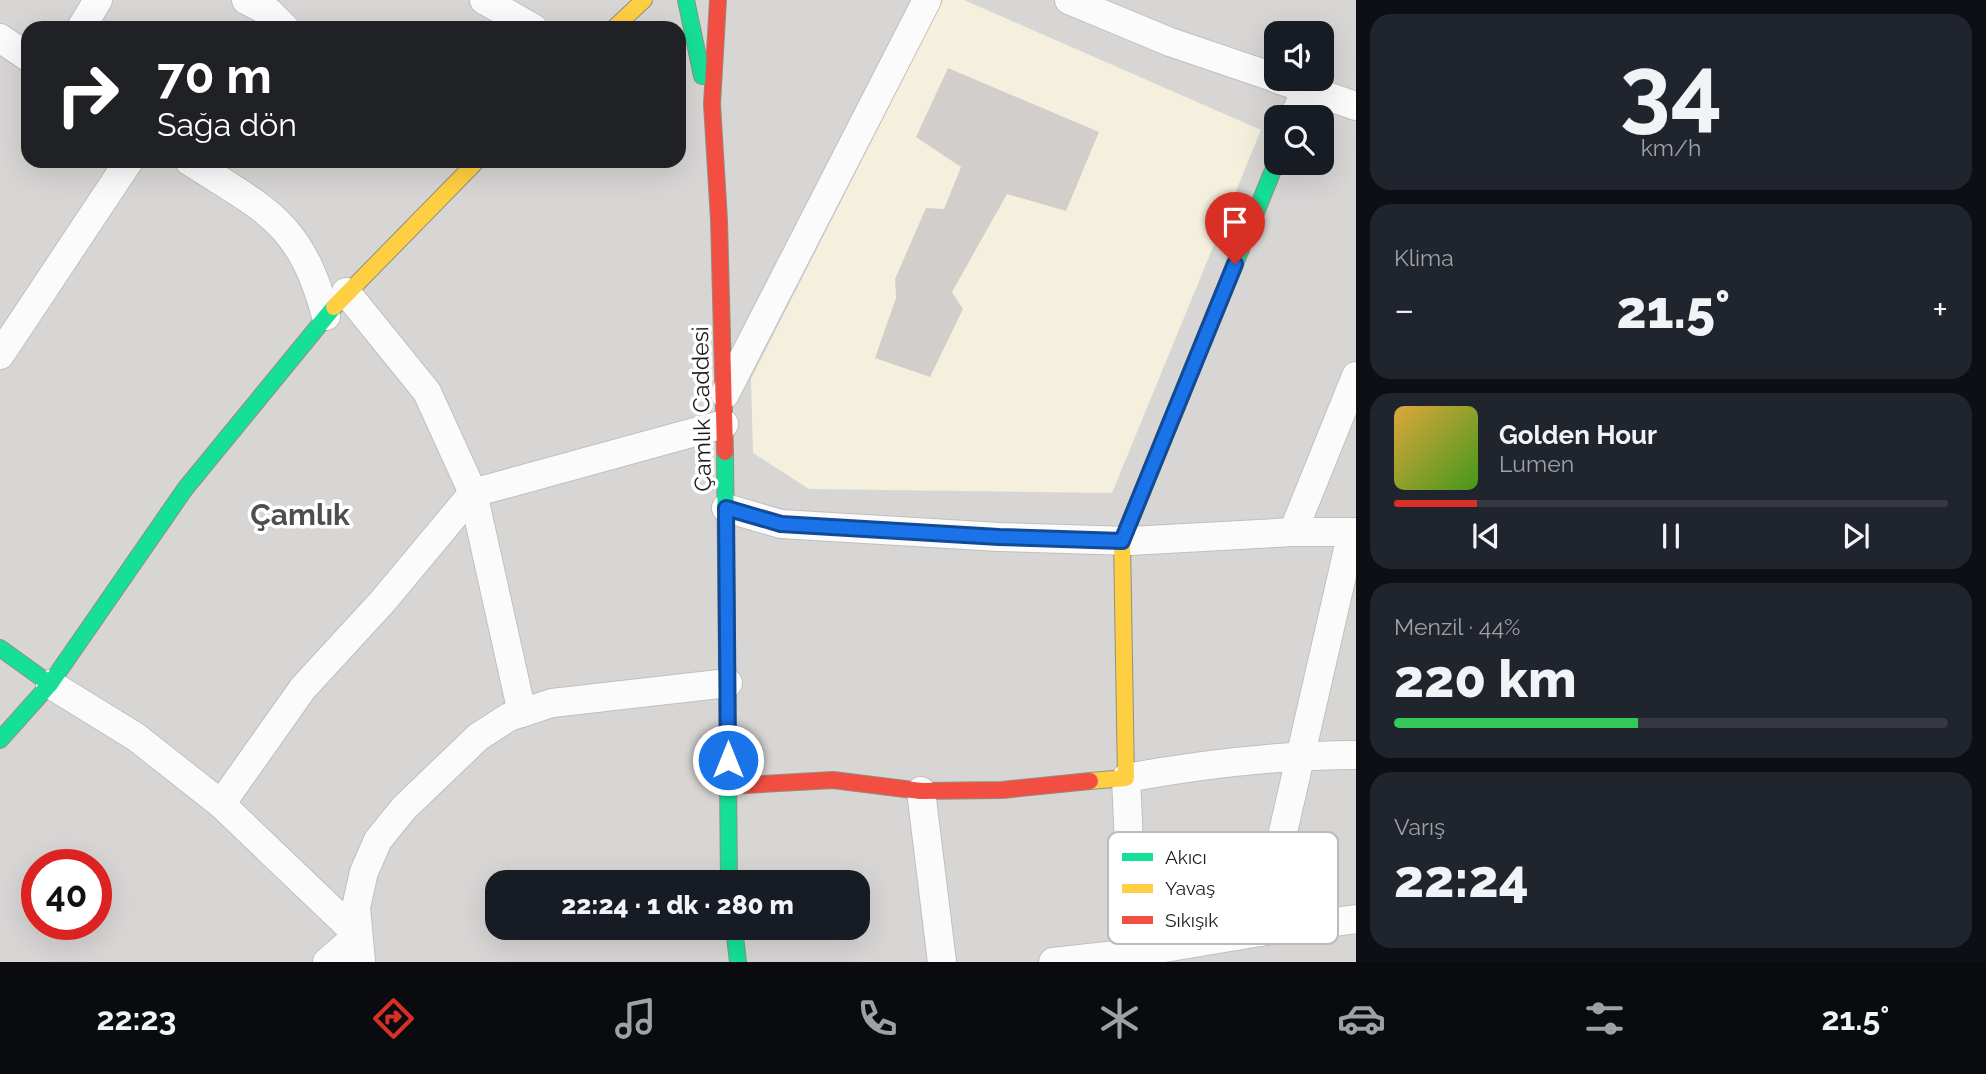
<!DOCTYPE html>
<html lang="tr">
<meta charset="utf-8">
<style>
:root{--surface:#171b24;--page:#20242c;--text:#f1f3f6;--muted:#9ea1a6;--line:#363941;--accent:#d93025}
body{margin:0;font-family:Raleway,sans-serif;background:var(--page);color:var(--text);height:100vh;display:flex;flex-direction:column;font-size:26px;white-space:nowrap}
*{box-sizing:border-box;margin:0}
p{font-size:23px;color:var(--muted)}
.icon{flex:none;width:38px;height:38px;fill:none;stroke:currentColor;stroke-width:2;stroke-linecap:round;stroke-linejoin:round}
.map{position:relative;flex:1;overflow:hidden}
.sheet{display:flex;flex-direction:column;gap:14px;padding:14px;background:#0d0f14;width:630px}
.sheet>*{flex:none}
.top-card{position:absolute;left:21px;top:21px;width:665px;height:147px;border-radius:21px;box-shadow:0 7px 28px #0002;background:#202124;color:#fff;overflow:hidden}
.controls{position:absolute;left:1264px;top:21px;display:grid;gap:14px}
.controls a{display:grid;place-items:center;width:70px;height:70px;border-radius:14px;background:var(--surface);box-shadow:0 7px 28px #0002;font-size:35px}
.speed{position:absolute;left:21px;top:849px;display:flex;gap:14px;font-size:35px;font-weight:700;text-align:center}
.speed>*{display:grid;place-content:center;width:91px;height:91px;border-radius:50%;background:var(--surface);box-shadow:0 7px 28px #0002;line-height:1}
.speed .limit{border:10px solid #d22;background:#fff;color:#111}
.pin{position:absolute;display:grid;place-items:center;width:60px;height:60px;color:#fff;margin:-72px -30px;border-radius:50% 50% 50% 0;rotate:-45deg;box-shadow:0 0 7px #0007}
.pin .icon{rotate:45deg}
.me{position:absolute;width:77px;margin:-38px;rotate:0deg;stroke-linejoin:round;filter:drop-shadow(0 0 5px #0008)}
.turn{display:flex;align-items:center;gap:24px;height:147px;padding:0 21px;font-size:32px}
.turn .icon{width:91px;height:91px;stroke-width:2.5}
.turn b{display:block;font-size:49px;line-height:60px}
.big{font-size:52px;font-weight:800;line-height:1.1}
.sheet .widget{flex:1;display:flex;flex-direction:column;justify-content:center;gap:10px;min-width:0;padding:0 24px;border-radius:21px;background:var(--page)}
.sheet .dial{align-items:center;gap:0}
.dial b{font-size:91px;line-height:1}
.song{display:flex;align-items:center;gap:21px}
.cover{width:84px;height:84px;border-radius:10px;background:linear-gradient(135deg,hsl(40 70% 55%),hsl(100 70% 35%))}
.played{height:7px;border-radius:4px;background:linear-gradient(90deg,var(--accent) 15%,var(--line) 15%)}
.keys{display:flex;justify-content:space-around;direction:ltr}
.heat{display:flex;justify-content:space-between;align-items:center;font-size:38px;direction:ltr}
.charge{height:10px;border-radius:5px;background:linear-gradient(90deg,#34c759 44%,var(--line) 0)}
.trip{position:absolute;left:485px;top:870px;width:385px;height:70px;border-radius:21px;background:var(--surface);box-shadow:0 7px 28px #0002;font-weight:800;line-height:70px;text-align:center}
.tabs{display:flex;height:112px;justify-content:space-around;align-items:center;background:#090b0e;color:var(--muted)}
.tabs .icon{width:49px;height:49px}
.tabs .active{color:var(--accent)}
.tabs b{font-size:32px;color:var(--text)}
main{display:flex;flex:1;min-height:0}
.map>svg:first-child{display:block}
</style>
<main>
<div class="map">
<svg width="1356" height="962" viewBox="0 0 1356 962">
<rect width="100%" height="100%" fill="#e9e6e3"/>
<!-- residential -->
<path fill="#d8d6d5" fill-rule="evenodd" d="M0 0H1356V962H0ZM28 28H679V161H28ZM1276 33H1321V79H1276ZM1276 117H1321V163H1276ZM37 864H96V924H37ZM497 882H858V928H497Z"/>
<!-- education -->
<polygon fill="#f4f0dd" points="943,0 964,0 1261,130 1112,493 809,489 753,453 751,379"/>
<!-- building -->
<polygon fill="#d1cecc" points="948,68 1099,132 1066,211 1007,194 952,292 963,309 930,377 875,358 896,298 895,279 926,208 944,209 961,167 916,137"/>
<g fill="none" stroke-linecap="round" stroke-linejoin="round">
<!-- street casing -->
<g stroke="#c0bfbe" stroke-width="30">
<g id="street">
<polyline points="246,0 269,12 285,28"/>
<polyline points="484,0 533,28"/>
<polyline points="1069,0 1170,42 1276,78"/>
<polyline points="81,28 98,0"/>
<polyline points="0,38 28,57"/>
<polyline points="1277,79 1356,106"/>
<polyline points="1294,117 1306,89"/>
<path d="M189 161C267 211 300 221 326 316"/>
<polyline points="346,292 427,392 473,493 522,713"/>
<polyline points="0,355 129,161"/>
<polyline points="725,394 927,0"/>
<polyline points="726,508 781,524 999,537 1130,541 1293,532 1356,532"/>
<polyline points="1293,532 1356,376"/>
<polyline points="50,684 136,737 221,804 358,935 327,962"/>
<polyline points="921,791 942,962"/>
<polyline points="221,804 303,688 383,601 473,493 724,424"/>
<polyline points="1260,932 1356,919"/>
<polyline points="1134,953 1260,932 1352,532"/>
<polyline points="361,962 356,907 364,872 378,840 404,808 478,737 509,717 552,703 728,683"/>
<path d="M1053 962 1134 953 1126 778C1203 764 1278 755 1356 755"/>
</g>
</g>
<!-- fast casing -->
<g stroke="#92907d" stroke-width="18">
<g id="fast">
<polyline points="686,0 702,76"/>
<polyline points="1181,396 1276,163"/>
<polyline points="725,452 729,882"/>
<polyline points="0,648 50,684"/>
<polyline points="0,740 50,684 185,489 334,307"/>
<polyline points="734,928 738,962"/>
</g>
</g>
<!-- slow casing -->
<g stroke="#92907d" stroke-width="18">
<g id="slow">
<polyline points="614,28 644,0"/>
<polyline points="334,307 477,161"/>
<polyline points="1090,781 1126,778 1122,541 1181,396"/>
</g>
</g>
<!-- jam casing -->
<g stroke="#92907d" stroke-width="18">
<g id="jam">
<polyline points="718,0 712,104 719,220 725,452"/>
<polyline points="729,786 833,780 921,791 1002,790 1090,781"/>
</g>
</g>
<!-- street -->
<use href="#street" stroke="#fcfbfb" stroke-width="28"/>
<!-- fast -->
<use href="#fast" stroke="#16e098" stroke-width="16"/>
<!-- slow -->
<use href="#slow" stroke="#ffcf43" stroke-width="16"/>
<!-- jam -->
<use href="#jam" stroke="#f24e42" stroke-width="16"/>
</g>
<g fill="none" stroke-linecap="round" stroke-linejoin="round">
<!-- route casing -->
<g stroke="#114b97" stroke-width="18">
<polyline id="route" points="728,760 726,508 781,524 999,537 1122,541 1235,264"/>
</g>
<!-- route -->
<use href="#route" stroke="#1a73e8" stroke-width="12"/>
</g>
<g text-anchor="middle" dominant-baseline="central" stroke-width="7" stroke-linejoin="round" paint-order="stroke">
<!-- street labels -->
<g font-size="23" fill="#1b1b1b" stroke="#fff">
<text transform="translate(701 409) rotate(-91)">Çamlık Caddesi</text>
</g>
<!-- district labels -->
<g font-size="30" font-weight="bold" fill="#4e4e4e" stroke="#fff">
<text x="300" y="514">Çamlık</text>
</g>
</g>
<!-- legend -->
<rect x="1108" y="832" width="230" height="112" rx="10" fill="#fff" stroke="#bbb" stroke-width="2"/>
<rect x="1122" y="853" width="31" height="8" fill="#16e098"/>
<rect x="1122" y="884" width="31" height="9" fill="#ffcf43"/>
<rect x="1122" y="916" width="31" height="8" fill="#f24e42"/>
<g font-size="19" fill="#1b1b1b">
<text x="1165" y="864">Akıcı</text>
<text x="1165" y="895">Yavaş</text>
<text x="1165" y="927">Sıkışık</text>
</g>
</svg>
<div class="controls">
<a><svg class="icon" aria-label="sound" viewBox="0 0 24 24"><path d="M4 9h4l5-4v14l-5-4H4zM17 9q2 3 0 6"/></svg></a>
<a><svg class="icon" aria-label="search" viewBox="0 0 24 24"><circle cx="10" cy="10" r="6"/><path d="M15 15l6 6"/></svg></a>
</div>
<div class="speed"><div class="limit">40</div></div>
<div class="pin" style="left:1235px;top:264px;background:#d93025"><svg class="icon" aria-label="arrive" viewBox="0 0 24 24"><path d="M6 21V4h12l-3 4 3 4H6"/></svg></div>
<svg class="me" style="left:728px;top:760px" viewBox="-20 -20 40 40"><circle r="17" fill="#1a73e8" stroke="#fff" stroke-width="3"/><path d="M0-11L8 9 0 5-8 9z" fill="#fff"/></svg>
<div class="trip">22:24 · 1 dk · 280 m</div>
<div class="top-card">
<div class="turn"><svg class="icon" aria-label="right" viewBox="0 0 24 24"><path d="M7 20v-9h11M14 6l5 5-5 5"/></svg><div><b>70 m</b>Sağa dön</div></div>
</div>
</div>
<section class="sheet">
<div class="widget dial"><b>34</b><p>km/h</p></div>
<div class="widget"><p>Klima</p>
<div class="heat"><a>−</a><b class="big">21.5°</b><a>+</a></div>
</div>
<div class="widget">
<div class="song"><i class="cover"></i><div><b>Golden Hour</b><p>Lumen</p></div></div>
<div class="played"></div>
<div class="keys"><svg class="icon" aria-label="previous" viewBox="0 0 24 24"><path d="M18 5L8 12l10 7zM5 5v14"/></svg><svg class="icon" aria-label="pause" viewBox="0 0 24 24"><path d="M8 5v14M16 5v14"/></svg><svg class="icon" aria-label="next" viewBox="0 0 24 24"><path d="M6 5l10 7-10 7zM19 5v14"/></svg></div>
</div>
<div class="widget"><p>Menzil · 44%</p><b class="big">220 km</b><div class="charge"></div></div>
<div class="widget"><p>Varış</p><b class="big">22:24</b></div>
</section>
</main>
<nav class="tabs">
<b>22:23</b>
<svg class="icon active" aria-label="directions" viewBox="0 0 24 24"><path d="M12 3l9 9-9 9-9-9zM9 14v-3h6M13 9l2 2-2 2"/></svg>
<svg class="icon" aria-label="music" viewBox="0 0 24 24"><path d="M9 18V5l10-2v13"/><circle cx="6" cy="18" r="3"/><circle cx="16" cy="16" r="3"/></svg>
<svg class="icon" aria-label="phone" viewBox="0 0 24 24"><path d="M5 4h4l2 5-3 2q2 4 5 5l2-3 5 2v4C11 20 4 13 5 4z"/></svg>
<svg class="icon" aria-label="climate" viewBox="0 0 24 24"><path d="M12 3v18M4 7l16 10M4 17L20 7"/></svg>
<svg class="icon" aria-label="car" viewBox="0 0 24 24"><path d="M5 17H2v-5l4-1 3-4h7l3 4 3 1v5h-3M9 17h6M6 11h13"/><circle cx="7" cy="17" r="2"/><circle cx="17" cy="17" r="2"/></svg>
<svg class="icon" aria-label="filters" viewBox="0 0 24 24"><path d="M4 7h16M4 17h16"/><circle cx="9" cy="7" r="2"/><circle cx="15" cy="17" r="2"/></svg>
<b>21.5°</b>
</nav>
